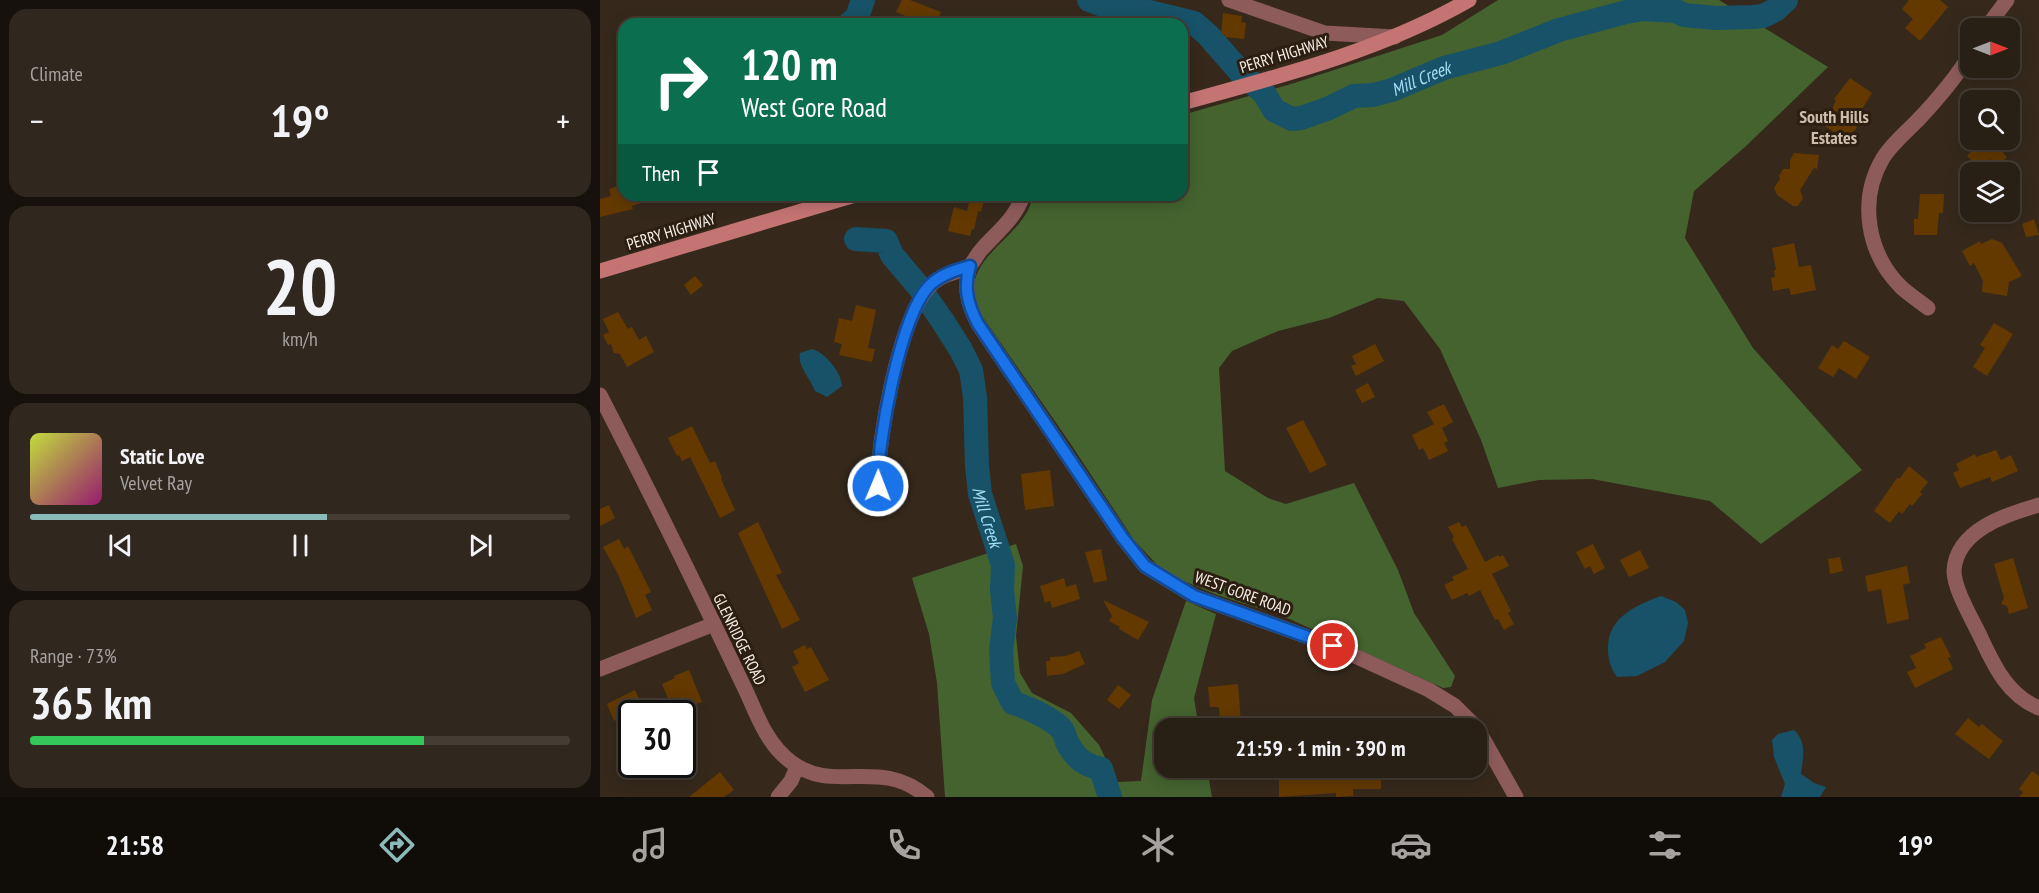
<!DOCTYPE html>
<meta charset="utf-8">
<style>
:root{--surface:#281f15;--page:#30271e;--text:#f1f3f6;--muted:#a5a2a0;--line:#443d34;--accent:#8bbbb9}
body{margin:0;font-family:"PT Sans Narrow",sans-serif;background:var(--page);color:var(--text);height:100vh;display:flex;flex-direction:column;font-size:22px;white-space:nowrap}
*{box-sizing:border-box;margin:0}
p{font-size:20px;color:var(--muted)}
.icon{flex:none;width:33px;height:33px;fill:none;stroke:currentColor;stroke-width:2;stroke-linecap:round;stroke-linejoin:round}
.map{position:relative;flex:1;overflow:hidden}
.drawer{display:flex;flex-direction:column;gap:9px;padding:9px;background:#16110c;width:600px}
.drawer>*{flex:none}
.banner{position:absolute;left:18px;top:18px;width:570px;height:183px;border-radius:18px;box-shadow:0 3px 15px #0003,0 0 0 2px var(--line);background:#0b6e4f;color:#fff;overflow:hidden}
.needle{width:39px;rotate:90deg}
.buttons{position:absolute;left:1360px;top:18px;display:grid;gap:12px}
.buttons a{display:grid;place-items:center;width:60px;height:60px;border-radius:12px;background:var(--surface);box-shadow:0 3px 15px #0003,0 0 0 2px var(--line);font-size:30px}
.speed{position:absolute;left:18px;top:700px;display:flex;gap:12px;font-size:30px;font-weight:700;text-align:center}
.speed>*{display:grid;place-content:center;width:78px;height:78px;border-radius:50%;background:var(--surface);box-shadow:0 3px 15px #0003,0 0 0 2px var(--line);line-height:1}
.speed .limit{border:3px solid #111;border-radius:9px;background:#fff;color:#111}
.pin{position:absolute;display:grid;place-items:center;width:51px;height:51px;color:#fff;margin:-26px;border:3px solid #fff;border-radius:50%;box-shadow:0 2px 6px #0007}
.me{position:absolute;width:66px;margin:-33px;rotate:1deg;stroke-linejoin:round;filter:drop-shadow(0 0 4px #0008)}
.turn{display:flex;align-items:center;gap:21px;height:126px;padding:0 24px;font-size:27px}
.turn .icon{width:78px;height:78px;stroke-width:2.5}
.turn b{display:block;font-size:42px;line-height:51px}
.then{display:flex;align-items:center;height:57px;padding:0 24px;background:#0003;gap:12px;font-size:22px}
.big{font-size:45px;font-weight:800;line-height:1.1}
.drawer .card{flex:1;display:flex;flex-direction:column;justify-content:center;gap:9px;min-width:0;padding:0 21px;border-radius:18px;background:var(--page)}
.drawer .dial{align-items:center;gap:0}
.dial b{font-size:78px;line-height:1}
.song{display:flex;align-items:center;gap:18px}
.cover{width:72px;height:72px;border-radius:9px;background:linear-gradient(135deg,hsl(70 70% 55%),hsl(320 70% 35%))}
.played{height:6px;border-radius:3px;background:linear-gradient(90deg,var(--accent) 55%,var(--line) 55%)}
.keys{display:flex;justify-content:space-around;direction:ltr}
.heat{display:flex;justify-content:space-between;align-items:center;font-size:33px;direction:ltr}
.charge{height:9px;border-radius:4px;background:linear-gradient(90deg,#34c759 73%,var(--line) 0)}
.trip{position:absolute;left:554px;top:718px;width:333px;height:60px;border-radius:18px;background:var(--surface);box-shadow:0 3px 15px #0003,0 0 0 2px var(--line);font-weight:800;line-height:60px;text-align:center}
.tab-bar{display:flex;height:96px;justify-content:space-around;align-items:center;background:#100c08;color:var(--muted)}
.tab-bar .icon{width:42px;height:42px}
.tab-bar .selected{color:var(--accent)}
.tab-bar b{font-size:27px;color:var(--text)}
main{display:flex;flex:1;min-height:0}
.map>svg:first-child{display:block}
</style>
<main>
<section class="drawer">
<div class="card"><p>Climate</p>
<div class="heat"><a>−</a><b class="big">19°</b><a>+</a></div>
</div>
<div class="card dial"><b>20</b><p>km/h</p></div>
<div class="card">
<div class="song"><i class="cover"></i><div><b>Static Love</b><p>Velvet Ray</p></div></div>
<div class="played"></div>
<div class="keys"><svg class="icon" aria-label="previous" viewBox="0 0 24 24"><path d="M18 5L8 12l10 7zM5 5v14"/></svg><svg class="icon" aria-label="pause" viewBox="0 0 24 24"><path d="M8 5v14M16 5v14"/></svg><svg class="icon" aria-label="next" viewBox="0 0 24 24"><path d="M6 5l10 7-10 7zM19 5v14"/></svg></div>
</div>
<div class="card"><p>Range · 73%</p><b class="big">365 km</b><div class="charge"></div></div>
</section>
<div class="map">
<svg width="1439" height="797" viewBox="0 0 1439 797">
<rect width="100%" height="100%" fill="#36291c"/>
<!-- forest -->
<g fill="#44632f">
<path d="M898 0H1119L1228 67 1145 147 1094 191 1085 238 1153 348 1262 470 1161 544 1110 501 992 479 939 480 898 488 881 440 840 349 804 301 778 298 729 318 678 331 632 351 619 368 625 471 668 498 686 504 754 483 798 570 814 613 855 676 851 687 843 688 685 617 617 595 579 579 560 568 534 540 470 443 380 313C377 306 373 297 373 290 376 249 426 235 433 195H582V115L691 84 842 35Z"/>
<polygon points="416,544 423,566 416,636 420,673 432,693 471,713 499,745 517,782 541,781 552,700 586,601 616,614 594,698 599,729 564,729 564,768 607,768 612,797 345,797 337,683 329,634 312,578"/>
</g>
<!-- water -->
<g fill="#175268">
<path d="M212 349C225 353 241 371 242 386L227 397 215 391C211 379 197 366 200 353Z"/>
<path d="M1061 596 1076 602 1085 610 1088 623 1084 641 1065 662 1037 676 1017 677C1010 667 1008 660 1008 647 1008 617 1037 605 1061 596Z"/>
<path d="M1194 730C1207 742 1203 757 1201 774L1214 783 1226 787 1220 797H1181L1185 784 1174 757 1172 740 1178 734Z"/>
</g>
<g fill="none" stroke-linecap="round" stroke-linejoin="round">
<!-- river -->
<g stroke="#175268" stroke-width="24">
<path id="s1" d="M489 0 522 12H549L594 23 608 35 642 74 664 93 674 110 692 119 701 118 727 109 754 96 773 95 792 90 844 68 901 53 959 30 1026 12 1042 9 1076 11 1084 15 1116 18 1153 17 1163 16 1175 10 1186 0"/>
<polyline points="249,24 257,17 263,0"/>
<path id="s2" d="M256 239 286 241 292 255 319 287 342 320 361 350 371 370 375 397 377 466 380 494 403 565 402 590 405 618 401 650 403 683 413 703C427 707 454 719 463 731 465 735 466 741 468 744 476 759 485 765 501 769L510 797"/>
</g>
</g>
<!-- building -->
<g fill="#633900">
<polygon points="302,0 310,0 341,12 336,24 325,24 296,12"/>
<polygon points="1309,0 1340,0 1348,7 1320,41 1305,28 1313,19 1302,9"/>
<polygon points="623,13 642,16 641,22 646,23 644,39 625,37 625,35 621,35"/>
<polygon points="1250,78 1272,93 1253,124 1257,127 1247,142 1225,126 1236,100 1234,99"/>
<polygon points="1381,140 1415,140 1403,153 1407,157 1398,166 1391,159 1382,170 1367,156"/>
<polygon points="1194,153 1219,155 1217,169 1214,168 1200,190 1203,198 1198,206 1193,206 1177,195 1174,188 1180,179 1179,176 1183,169 1190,169 1190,160"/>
<polygon points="24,184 24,195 58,195 59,197 32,206 33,209 0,217 0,199 11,196 9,189"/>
<polygon points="1320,194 1344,194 1343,213 1339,213 1337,235 1314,235 1314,219 1318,219"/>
<polygon points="370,198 384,201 381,212 378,211 374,230 372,229 370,236 348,231 354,207 367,211"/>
<polygon points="1434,219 1439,235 1426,237 1422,224"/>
<polygon points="1392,239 1402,243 1422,276 1409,282 1407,296 1382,292 1383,281 1374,263 1370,266 1362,251 1380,241 1381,244"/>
<polygon points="1194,243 1199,267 1211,265 1216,290 1191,295 1189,288 1173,291 1171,278 1175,277 1174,270 1176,270 1172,248"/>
<polygon points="95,276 103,285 91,295 84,285"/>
<polygon points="256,305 276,310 268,348 275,349 272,362 239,355 242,344 234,342 239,318 252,321"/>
<polygon points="18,312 28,329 32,327 39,340 46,336 54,352 27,367 20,354 14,353 11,344 8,345 3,335 9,332 3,319"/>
<polygon points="1394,323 1413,334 1387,376 1373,367 1385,348 1380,345"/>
<polygon points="1244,341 1270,357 1256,379 1239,368 1233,377 1218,368 1232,345 1238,349"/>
<polygon points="775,344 784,361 756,376 751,366 756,364 752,356"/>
<polygon points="768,383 775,397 762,403 755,390"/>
<polygon points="844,404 853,422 842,428 848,441 844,443 848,451 829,460 823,448 819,450 812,435 834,424 827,412"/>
<polygon points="703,420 727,465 710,473 686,428"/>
<polygon points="92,426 110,463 115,461 122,478 121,479 135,510 120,518 90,457 82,461 79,455 77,456 68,438"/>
<polygon points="1396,450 1401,460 1411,455 1418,471 1392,482 1390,477 1360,488 1353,473 1359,470 1356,464 1375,454 1376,457"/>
<polygon points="1309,466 1328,482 1320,492 1322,494 1312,506 1310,504 1302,514 1299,511 1290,523 1274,511 1297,478 1300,478"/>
<polygon points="450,470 454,506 425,510 421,474"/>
<polygon points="9,505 15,518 0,526 0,509"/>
<polygon points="158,522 182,573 176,575 200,620 182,629 138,533"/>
<polygon points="859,522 862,527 866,525 885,562 898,555 900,557 903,555 909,566 892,574 911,611 908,613 914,624 904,630 898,619 895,620 880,590 869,596 867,593 852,600 844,585 854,580 852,577 868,569 852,539 854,537 848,527"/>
<polygon points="19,539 24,549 28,546 51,592 45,595 52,610 36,618 18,574 3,547"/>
<polygon points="993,544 1005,568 994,574 990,566 985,569 976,552"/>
<polygon points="501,549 507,580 494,583 485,552"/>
<polygon points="1040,550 1049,568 1029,577 1020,560"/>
<polygon points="1240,557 1243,571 1230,574 1228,559"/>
<polygon points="1413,558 1428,608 1409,614 1407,606 1401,604 1404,598 1394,564"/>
<polygon points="1307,566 1310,583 1303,585 1309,619 1287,624 1281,589 1268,592 1265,576"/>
<polygon points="464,578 466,587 476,584 480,599 452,608 450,601 445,603 440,586"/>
<polygon points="503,600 549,622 538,640 519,629 520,627 509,621 512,616"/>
<polygon points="1341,637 1351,657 1348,658 1353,669 1315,688 1307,672 1316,668 1310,656 1326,648 1324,644"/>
<polygon points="205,645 207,649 211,647 229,680 205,692 192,667 199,663 193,651"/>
<polygon points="479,651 485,664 463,674 447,676 446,661 450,661 450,657 466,656"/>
<polygon points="89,670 102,702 87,707 85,703 72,708 62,684 75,678 74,676"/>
<polygon points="638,684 641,722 620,724 619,708 617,707 610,707 608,687"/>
<polygon points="518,685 531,695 519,709 507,700"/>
<polygon points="35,690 43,707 14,721 7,704"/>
<polygon points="1368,718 1379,727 1382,724 1403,741 1389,759 1355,734"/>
<polygon points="679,768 781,768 781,789 753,789 753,796 736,797 736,793 679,797"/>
<polygon points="1432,771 1439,776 1439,797 1419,797 1423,792 1419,789"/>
<polygon points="120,772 134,790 124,797 89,797"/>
</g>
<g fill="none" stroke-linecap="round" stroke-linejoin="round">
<!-- street -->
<g stroke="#8d5b5a" stroke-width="15">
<polyline points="629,0 725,33 795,37"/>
<polyline points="1386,28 1407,0"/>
<path d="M370 266C363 287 368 305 378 324L522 537 545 566 594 596 733 646 829 690 855 706 877 728 916 797"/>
<path d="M1328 308C1319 301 1310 295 1302 288 1267 254 1258 200 1283 158 1291 145 1306 132 1317 121 1337 100 1356 78 1371 53"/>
<path d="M0 395C39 471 77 547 114 624 125 647 136 670 147 693 158 718 168 745 191 762 234 795 280 756 327 797"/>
<path d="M278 486C277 442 299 321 328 288 341 273 353 275 368 267 373 264 377 254 382 249 397 232 416 218 423 195"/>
<path d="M1439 505C1407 514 1356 530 1354 571 1354 590 1374 622 1382 640 1395 668 1409 696 1439 708"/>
<polyline points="0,669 114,624"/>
<polyline points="178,797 191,781 197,767"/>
</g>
<!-- secondary -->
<g stroke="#c37473" stroke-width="15">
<path d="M582 103C680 76 780 51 869 0"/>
<polyline points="0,271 255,195"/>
</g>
</g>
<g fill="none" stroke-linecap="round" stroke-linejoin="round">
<!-- route casing -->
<g stroke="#114b97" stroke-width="15">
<path id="route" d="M278 486C277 443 300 317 329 286 340 275 355 270 370 266 363 287 368 305 378 324L522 537 545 566 594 596 733 646"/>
</g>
<!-- route -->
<use href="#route" stroke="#1a73e8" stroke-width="10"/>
</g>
<g text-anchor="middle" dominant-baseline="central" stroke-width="6" stroke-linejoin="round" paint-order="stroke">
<!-- street labels -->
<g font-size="16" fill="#f7eee6" stroke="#2c1f12">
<text transform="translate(684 54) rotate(-17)">PERRY HIGHWAY</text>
<text transform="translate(71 231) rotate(-17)">PERRY HIGHWAY</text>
<text transform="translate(643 593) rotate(20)">WEST GORE ROAD</text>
<text transform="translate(140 639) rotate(64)">GLENRIDGE ROAD</text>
</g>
<!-- water labels -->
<g font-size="18" font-style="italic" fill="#a3def7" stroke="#2c1f12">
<text stroke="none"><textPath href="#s1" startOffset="384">Mill Creek</textPath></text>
<text stroke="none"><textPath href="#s2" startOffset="334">Mill Creek</textPath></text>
</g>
<!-- neighbourhood labels -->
<g font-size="18" font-weight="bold" fill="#cebdad" stroke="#2c1f12">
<text x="1234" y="116">South Hills<tspan x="1234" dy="21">Estates</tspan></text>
</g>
</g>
</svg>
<div class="buttons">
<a><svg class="needle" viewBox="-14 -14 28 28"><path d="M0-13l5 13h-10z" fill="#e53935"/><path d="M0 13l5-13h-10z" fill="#a5a2a0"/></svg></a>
<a><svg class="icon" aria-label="search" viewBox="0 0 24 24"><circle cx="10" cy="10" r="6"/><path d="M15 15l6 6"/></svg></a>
<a><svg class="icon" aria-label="layers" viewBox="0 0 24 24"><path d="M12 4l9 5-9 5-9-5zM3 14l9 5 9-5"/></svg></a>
</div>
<div class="speed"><div class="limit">30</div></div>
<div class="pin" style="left:733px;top:646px;background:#d93025"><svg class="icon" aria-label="arrive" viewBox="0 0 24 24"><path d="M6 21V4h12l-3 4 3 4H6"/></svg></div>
<svg class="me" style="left:278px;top:486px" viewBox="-20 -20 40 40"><circle r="17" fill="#1a73e8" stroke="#fff" stroke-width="3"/><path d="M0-11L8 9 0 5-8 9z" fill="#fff"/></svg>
<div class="trip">21:59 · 1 min · 390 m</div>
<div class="banner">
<div class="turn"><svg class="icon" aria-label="right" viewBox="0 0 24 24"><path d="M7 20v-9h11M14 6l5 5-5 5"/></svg><div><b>120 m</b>West Gore Road</div></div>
<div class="then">Then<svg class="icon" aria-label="arrive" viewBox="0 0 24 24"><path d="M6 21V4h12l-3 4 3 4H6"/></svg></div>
</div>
</div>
</main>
<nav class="tab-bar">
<b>21:58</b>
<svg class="icon selected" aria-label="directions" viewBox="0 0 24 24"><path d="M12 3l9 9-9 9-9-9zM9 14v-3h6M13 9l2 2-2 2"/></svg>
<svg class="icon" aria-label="music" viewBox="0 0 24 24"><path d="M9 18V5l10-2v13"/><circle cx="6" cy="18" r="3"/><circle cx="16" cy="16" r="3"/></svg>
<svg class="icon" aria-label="phone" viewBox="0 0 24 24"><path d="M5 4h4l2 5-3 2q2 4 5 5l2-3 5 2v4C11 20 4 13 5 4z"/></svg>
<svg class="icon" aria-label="climate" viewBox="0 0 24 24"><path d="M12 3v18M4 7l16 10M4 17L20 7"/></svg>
<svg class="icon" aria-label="car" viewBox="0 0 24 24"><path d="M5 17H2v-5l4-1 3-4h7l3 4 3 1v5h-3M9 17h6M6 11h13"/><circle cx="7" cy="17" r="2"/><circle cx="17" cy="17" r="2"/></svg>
<svg class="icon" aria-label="filters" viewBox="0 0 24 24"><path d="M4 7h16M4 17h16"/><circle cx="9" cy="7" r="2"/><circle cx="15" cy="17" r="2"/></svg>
<b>19°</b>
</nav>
